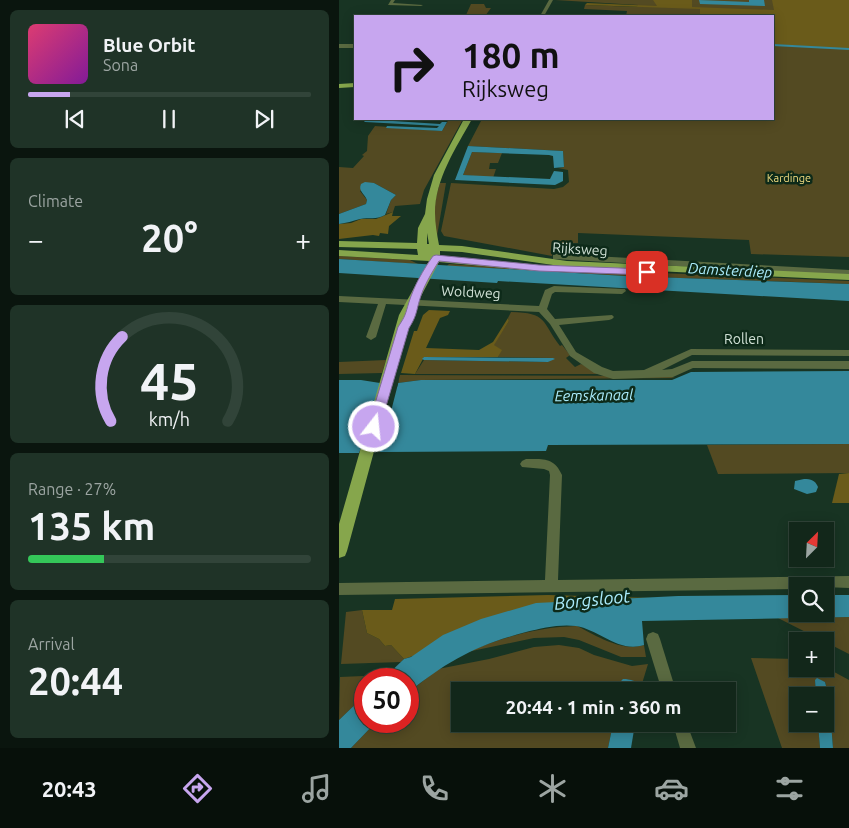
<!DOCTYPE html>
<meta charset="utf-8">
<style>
:root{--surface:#12271a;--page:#1f3327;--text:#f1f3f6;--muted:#9ca5a2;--line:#314439;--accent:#c7a6ef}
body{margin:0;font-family:Ubuntu,sans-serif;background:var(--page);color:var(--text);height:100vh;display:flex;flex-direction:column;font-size:19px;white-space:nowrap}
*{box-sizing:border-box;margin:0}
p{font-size:16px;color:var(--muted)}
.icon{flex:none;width:28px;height:28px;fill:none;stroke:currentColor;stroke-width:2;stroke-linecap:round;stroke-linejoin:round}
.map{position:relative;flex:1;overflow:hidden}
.sheet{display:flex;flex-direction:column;gap:10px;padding:10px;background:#0a150e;width:339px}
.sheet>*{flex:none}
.hud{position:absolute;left:15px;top:15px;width:420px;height:105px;border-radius:0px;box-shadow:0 2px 12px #0003,0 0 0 1px var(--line);background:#c7a6ef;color:#111;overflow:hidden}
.needle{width:32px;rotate:24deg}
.tools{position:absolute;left:450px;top:522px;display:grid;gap:10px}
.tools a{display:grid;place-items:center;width:45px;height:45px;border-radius:0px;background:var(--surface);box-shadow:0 2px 12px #0003,0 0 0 1px var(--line);font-size:25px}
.speed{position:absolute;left:15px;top:668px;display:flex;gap:10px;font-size:25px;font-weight:700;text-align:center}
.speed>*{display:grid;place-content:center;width:65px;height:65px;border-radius:50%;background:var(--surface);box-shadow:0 2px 12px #0003,0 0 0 1px var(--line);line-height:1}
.speed .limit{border:8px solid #d22;background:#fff;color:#111}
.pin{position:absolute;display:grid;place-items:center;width:42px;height:42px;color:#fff;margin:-21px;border-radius:10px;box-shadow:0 2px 8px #0006}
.me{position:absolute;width:55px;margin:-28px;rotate:16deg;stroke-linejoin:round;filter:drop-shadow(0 0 4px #0008)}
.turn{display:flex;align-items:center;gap:18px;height:105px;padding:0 25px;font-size:22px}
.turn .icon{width:65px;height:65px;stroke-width:2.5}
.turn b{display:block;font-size:35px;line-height:42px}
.big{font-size:38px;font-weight:600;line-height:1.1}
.sheet .tile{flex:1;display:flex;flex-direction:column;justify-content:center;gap:8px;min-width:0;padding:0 18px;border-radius:8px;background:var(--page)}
.sheet .dial{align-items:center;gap:0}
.dial svg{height:130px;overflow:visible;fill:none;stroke:var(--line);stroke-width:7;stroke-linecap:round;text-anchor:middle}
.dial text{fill:var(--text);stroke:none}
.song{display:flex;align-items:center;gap:15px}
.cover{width:60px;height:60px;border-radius:8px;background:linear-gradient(135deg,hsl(340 70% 55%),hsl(290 70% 35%))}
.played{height:5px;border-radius:2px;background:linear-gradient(90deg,var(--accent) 15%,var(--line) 15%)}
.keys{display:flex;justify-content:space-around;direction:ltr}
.heat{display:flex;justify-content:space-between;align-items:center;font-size:28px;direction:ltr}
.charge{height:8px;border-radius:4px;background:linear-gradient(90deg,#34c759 27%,var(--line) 0)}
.trip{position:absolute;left:112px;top:682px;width:285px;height:50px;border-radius:0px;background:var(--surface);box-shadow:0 2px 12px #0003,0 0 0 1px var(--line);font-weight:600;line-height:50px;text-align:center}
.tabs{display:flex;height:80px;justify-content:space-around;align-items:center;background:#07100a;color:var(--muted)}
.tabs .icon{width:35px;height:35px}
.tabs .current{color:var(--accent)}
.tabs b{font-size:22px;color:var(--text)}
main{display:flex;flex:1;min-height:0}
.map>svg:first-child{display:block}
</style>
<main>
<section class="sheet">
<div class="tile">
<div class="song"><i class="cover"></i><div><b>Blue Orbit</b><p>Sona</p></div></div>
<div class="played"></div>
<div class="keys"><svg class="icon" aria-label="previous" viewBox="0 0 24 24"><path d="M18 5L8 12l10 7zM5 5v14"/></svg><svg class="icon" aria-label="pause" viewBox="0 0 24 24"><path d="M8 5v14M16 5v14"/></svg><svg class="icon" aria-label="next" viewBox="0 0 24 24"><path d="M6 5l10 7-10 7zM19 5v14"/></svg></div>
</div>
<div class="tile"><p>Climate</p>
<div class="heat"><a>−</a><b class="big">20°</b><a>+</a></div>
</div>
<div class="tile dial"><svg viewBox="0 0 100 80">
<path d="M14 69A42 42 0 1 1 86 69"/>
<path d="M14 69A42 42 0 0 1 21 17" stroke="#c7a6ef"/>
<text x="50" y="56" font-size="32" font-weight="700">45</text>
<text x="50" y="72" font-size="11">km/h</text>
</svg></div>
<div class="tile"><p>Range · 27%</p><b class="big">135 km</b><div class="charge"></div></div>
<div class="tile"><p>Arrival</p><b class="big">20:44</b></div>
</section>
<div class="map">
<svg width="511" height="748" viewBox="0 0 511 748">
<rect width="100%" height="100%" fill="#183423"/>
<!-- green -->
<g fill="#534a22">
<polygon points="216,0 510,0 510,257 412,254 410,240 239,233 239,243 215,243 213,256 105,236 102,231 112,183 215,189 224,187 230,182 229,170 219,168 225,167 224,151 129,146 143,119 434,119 434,16 287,16 288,11 245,9 246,5 298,7 299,5"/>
<polygon points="132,4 145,4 147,8 152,8 146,16 110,16 127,15"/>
<polygon points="110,119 124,119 85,190 81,204 56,206 54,212 47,214 52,200 57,195 35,183 21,191 28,200 27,204 0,214 0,167 14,168 25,156 23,155 28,151 29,136 36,126 103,131"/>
<polygon points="133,152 163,153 159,163 151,163 150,169 157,169 154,178 124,175"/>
<path d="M101 183H107L98 236C93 218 95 201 101 183Z"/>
<polygon points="0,256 71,260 79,264 0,259"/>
<polygon points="110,264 284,274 322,273 510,281 511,284 286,276 108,266"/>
<path d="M172 312C209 313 202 321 221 346L223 345 231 355 227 358 236 367 242 364 264 374H76L85 360 209 362 215 358 159 357 162 350 154 345 170 321 169 318Z"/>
<polygon points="47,360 43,373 0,374 0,362"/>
<polygon points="61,375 329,376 336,378 82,380 59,383"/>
<polygon points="510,444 510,473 379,474 368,445"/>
<polygon points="23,610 28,633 40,639 46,646 52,645 65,659 62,662 2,664 7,612"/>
<polygon points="510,617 510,654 439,618"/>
<path d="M238 626C258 636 282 652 305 645L307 657H282L240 640 225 637 195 638 128 652C164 637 199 627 238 626Z"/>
<path d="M220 645 240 648 255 655 293 666 309 664 302 687C298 681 289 677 282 681L279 691H121V724H274L269 748H12L38 721H69V693L99 669 150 659 195 647Z"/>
<polygon points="412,658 459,659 459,669 486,667 510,680 510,748 494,748 490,697 486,682 476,680 477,696 459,696 459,724 479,724 481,748 443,748"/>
<polygon points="48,675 44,679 26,679 26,695 0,720 1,677"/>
</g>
<!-- forest -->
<g fill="#6a5b1a">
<polygon points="314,0 353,0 353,7 435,10 433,0 510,0 510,49 434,44 434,16 361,16 361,9 246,5 248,3 318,6"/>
<polygon points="54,212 53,216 62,216 50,226 49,234 41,233 40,236 34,235 0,239 0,224 12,223 22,219 37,219"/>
<polygon points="90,310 111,311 109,315 101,318 87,348 140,350 154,342 169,318 170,321 155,345 163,350 159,357 85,357 76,374 62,373 75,331 78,331 84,315"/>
<polygon points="510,473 510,503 493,503 500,474"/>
<polygon points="209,595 312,598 243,600 65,659 52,645 46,646 40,639 28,633 23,610 53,610 56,599"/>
</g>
<!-- water -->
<g fill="#34889b" fill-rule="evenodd">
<polygon points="360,0 410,2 410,0 425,0 426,6 361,4"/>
<polygon points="23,119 101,124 103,122 108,122 103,131 47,128 48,126 98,128 100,126 26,122"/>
<polygon points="129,146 224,151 225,167 215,168 214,156 210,155 133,152 124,175 211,179 215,171 224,172 224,181 216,185 116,180"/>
<path d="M26 182 35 183 57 195 52 200 46 215C37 220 30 217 21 219 13 221 8 223 0 224V214L27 204 28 200C25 193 19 191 22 184Z"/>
<polygon points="0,259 286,276 510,284 510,301 159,281 158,283 0,273"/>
<polygon points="85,357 214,358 216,359 209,362 85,360 83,359"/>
<path d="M510 371V444L209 445 207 451 41 452 42 448H22L20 453H0V380H22L41 383 40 387H58L59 383 82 380H333L352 372ZM23 424H51L55 426 53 431 49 432 18 431 19 425Z"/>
<path d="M465 479C472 479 476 480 479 487L477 492 468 494 455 489 456 481Z"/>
<path d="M459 595V614H486V595H510V617L303 621 305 645C279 653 261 630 237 626 220 624 203 628 187 632 138 645 108 661 69 693V679H44L65 659 72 657 104 635 142 619 197 603 339 596Z"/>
<polygon points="478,678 486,682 490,697 494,748 481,748 479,724 486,724 486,696 477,696 476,680"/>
<path d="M284 679C292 679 298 681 302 687V691H279L282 681Z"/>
<polygon points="26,695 26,721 38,721 12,748 0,748 0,720"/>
<polygon points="274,724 296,724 292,748 269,748"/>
</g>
<!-- pier -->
<polygon fill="#183423" points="60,380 48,427 29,427 43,385 56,384"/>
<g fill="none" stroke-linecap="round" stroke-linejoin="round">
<!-- stream -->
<polyline stroke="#34889b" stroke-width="2" points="434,45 511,49"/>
<!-- minor -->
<g fill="#5a6a41" fill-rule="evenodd">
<polygon points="52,0 56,0 54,3 84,5 82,6 49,5"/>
<polygon points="210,0 214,0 205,16 201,16"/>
<rect x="0" y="44" width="16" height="4"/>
<polygon points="217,254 511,270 511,276 214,259 214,255"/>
<polygon points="215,286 286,289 287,291 283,294 216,292 213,294 208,309 216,319 273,315 275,317 273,319 270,320 220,325 237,352 263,367 274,371 305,370 352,349 511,350 511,356 353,355 323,370 333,369 353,361 511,361 511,369 354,368 334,377 274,379 255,373 231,356 211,324 200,312 47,304 37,337 32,340 27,337 39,304 0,302 0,296 200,306 206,290"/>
<path d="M187 459C204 459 215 457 223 475L219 580 511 576V588L459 586V589L0 595V583L206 580 211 475 210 471 205 469 183 467 181 464 183 461Z"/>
<polygon points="314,632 319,634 321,639 337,691 323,691 307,639 309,634"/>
<polygon points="334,724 348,724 357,748 341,748"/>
</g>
<!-- major -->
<g fill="#86a64c" fill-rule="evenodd">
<polygon points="16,83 16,87 0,88 0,84"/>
<path d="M125 119H133C117 148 96 179 96 213 96 224 98 234 100 245L123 246 228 261 511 274V280L228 267 123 252 101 251V256L198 265 203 268 198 271 100 262 72 315 8 551 6 556 0 558V524L60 315 90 261 0 256V250L79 255 78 249 0 247V241L78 243 79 228 86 214 88 199 95 175ZM88 233 90 244H88Z"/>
</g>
</g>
<!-- route -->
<path fill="#c7a6ef" stroke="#816c9b" d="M97 255 200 265 308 269 313 272 308 275 200 271 100 261C92 274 84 287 80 302 77 313 77 317 70 328L41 427 39 430H31L29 427 59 327C67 315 66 315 70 302 75 286 84 270 94 256Z"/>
<g text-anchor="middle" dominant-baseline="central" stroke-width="5" stroke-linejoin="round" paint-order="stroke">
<!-- far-park labels -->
<g font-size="11" fill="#f2dc81" stroke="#0d2a19">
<text x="450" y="178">Kardinge</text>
</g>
<!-- street labels -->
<g font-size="14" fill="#d1e1d6" stroke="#0d2a19">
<text transform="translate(241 249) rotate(4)">Rijksweg</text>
<text transform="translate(132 292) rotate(3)">Woldweg</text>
<text x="405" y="339">Rollen</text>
</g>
<!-- water labels -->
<g font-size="15" font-style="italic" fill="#aaebfb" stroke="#0d2a19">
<text transform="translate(391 270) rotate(3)">Damsterdiep</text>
<text transform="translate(255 395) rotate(-1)">Eemskanaal</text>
</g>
<!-- near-water labels -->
<g font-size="18" font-style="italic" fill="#aaebfb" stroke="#0d2a19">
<text transform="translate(253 599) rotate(-6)">Borgsloot</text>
</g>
</g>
</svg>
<div class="tools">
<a><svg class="needle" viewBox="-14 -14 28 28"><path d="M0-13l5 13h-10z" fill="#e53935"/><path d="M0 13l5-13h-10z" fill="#9ca5a2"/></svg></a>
<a><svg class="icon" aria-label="search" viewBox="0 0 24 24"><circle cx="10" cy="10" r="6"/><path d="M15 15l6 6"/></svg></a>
<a>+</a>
<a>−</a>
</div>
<div class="speed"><div class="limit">50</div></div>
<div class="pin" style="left:308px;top:272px;background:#d93025"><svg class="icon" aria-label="arrive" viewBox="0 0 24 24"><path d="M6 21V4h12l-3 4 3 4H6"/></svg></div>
<svg class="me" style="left:35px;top:427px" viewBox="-20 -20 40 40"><circle r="17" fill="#c7a6ef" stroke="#fff" stroke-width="3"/><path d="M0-11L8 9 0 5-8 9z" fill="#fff"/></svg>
<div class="trip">20:44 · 1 min · 360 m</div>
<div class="hud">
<div class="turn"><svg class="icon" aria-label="right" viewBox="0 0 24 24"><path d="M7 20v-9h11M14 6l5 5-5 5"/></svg><div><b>180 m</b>Rijksweg</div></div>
</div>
</div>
</main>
<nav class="tabs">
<b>20:43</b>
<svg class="icon current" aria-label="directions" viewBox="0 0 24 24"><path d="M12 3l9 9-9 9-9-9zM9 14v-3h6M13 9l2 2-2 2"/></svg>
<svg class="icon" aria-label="music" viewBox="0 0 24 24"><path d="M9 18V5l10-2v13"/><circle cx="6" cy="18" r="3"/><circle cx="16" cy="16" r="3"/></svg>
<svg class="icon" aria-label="phone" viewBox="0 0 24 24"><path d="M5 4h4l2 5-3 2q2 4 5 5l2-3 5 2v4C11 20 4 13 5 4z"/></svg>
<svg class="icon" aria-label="climate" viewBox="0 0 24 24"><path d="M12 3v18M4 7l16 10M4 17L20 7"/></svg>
<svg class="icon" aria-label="car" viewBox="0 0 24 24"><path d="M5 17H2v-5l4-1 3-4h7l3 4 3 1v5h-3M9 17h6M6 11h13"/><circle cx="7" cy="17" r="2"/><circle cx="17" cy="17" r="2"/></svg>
<svg class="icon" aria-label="filters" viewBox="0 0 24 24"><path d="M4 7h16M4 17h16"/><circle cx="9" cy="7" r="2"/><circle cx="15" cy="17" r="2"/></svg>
</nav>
